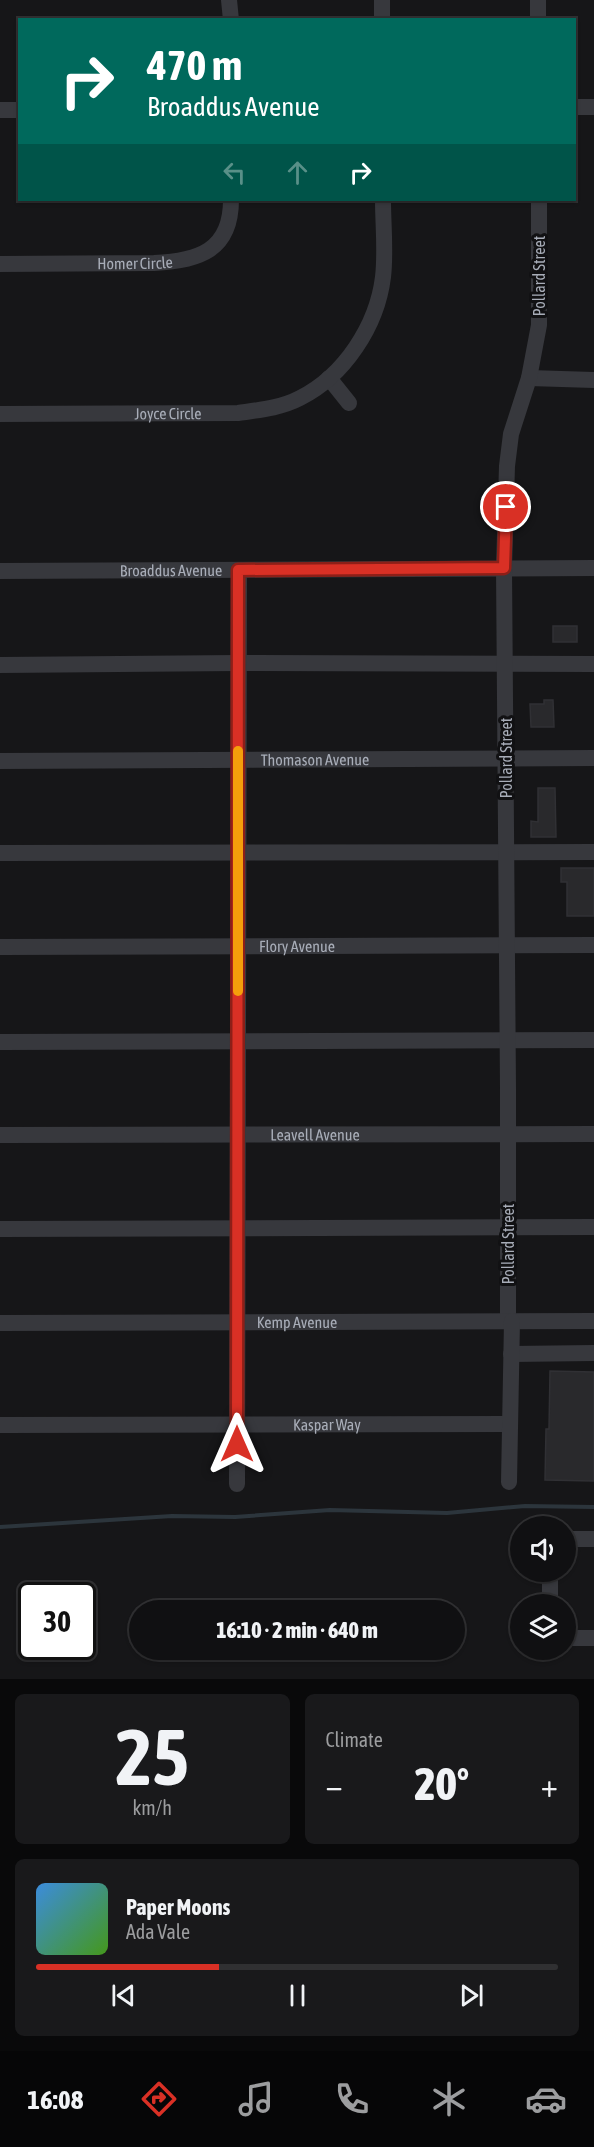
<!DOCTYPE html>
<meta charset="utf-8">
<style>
:root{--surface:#101012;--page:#19191b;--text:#f1f3f6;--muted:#9c9d9f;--line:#303032;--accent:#d93025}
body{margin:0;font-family:"Asap Condensed",sans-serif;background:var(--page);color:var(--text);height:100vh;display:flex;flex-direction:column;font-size:22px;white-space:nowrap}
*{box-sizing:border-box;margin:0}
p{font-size:20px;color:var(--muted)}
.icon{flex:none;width:33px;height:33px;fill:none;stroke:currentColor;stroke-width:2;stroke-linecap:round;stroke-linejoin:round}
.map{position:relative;height:1679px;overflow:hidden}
.details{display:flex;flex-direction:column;gap:15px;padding:15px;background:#09090a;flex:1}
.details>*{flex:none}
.hud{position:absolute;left:18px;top:18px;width:558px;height:183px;border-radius:0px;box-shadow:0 2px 4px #0004,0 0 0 2px var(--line);background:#00695c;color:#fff;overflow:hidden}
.buttons{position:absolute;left:510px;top:1516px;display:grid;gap:12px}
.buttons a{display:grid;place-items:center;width:66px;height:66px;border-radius:50%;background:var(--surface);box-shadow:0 2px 4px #0004,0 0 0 2px var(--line);font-size:30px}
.speed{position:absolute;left:18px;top:1582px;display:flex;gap:12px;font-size:30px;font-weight:700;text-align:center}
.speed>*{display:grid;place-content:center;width:78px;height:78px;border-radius:50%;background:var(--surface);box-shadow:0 2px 4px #0004,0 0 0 2px var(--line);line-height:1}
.speed .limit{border:3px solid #111;border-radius:9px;background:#fff;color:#111}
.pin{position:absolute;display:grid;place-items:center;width:51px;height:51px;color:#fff;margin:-26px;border:3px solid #fff;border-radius:50%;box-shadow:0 2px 6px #0007}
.me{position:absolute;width:66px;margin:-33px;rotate:0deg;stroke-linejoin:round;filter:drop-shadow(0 0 4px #0008)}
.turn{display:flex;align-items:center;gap:21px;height:126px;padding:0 30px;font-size:27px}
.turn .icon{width:78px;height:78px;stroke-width:2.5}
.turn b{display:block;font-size:42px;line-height:51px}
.lanes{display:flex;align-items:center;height:57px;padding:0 30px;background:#0003;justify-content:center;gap:30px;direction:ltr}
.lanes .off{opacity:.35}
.big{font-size:45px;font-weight:800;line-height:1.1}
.details .tile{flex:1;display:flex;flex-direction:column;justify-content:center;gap:9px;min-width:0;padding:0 21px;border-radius:9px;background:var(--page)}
.details .dial{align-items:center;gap:0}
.dial b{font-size:78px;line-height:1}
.song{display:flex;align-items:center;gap:18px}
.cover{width:72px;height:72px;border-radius:9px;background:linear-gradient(135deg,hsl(210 70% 55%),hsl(100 70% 35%))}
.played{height:6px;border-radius:3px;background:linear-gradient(90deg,var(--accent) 35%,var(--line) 35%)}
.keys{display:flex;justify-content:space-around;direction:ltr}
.heat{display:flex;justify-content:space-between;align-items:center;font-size:33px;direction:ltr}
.details .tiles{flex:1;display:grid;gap:15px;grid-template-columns:1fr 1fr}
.tile:last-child{grid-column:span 2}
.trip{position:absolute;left:129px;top:1600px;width:336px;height:60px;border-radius:30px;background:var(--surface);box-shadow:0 2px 4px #0004,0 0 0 2px var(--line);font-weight:800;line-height:60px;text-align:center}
.tabs{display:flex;height:96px;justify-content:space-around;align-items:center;background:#060607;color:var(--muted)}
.tabs .icon{width:42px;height:42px}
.tabs .on{color:var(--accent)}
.tabs b{font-size:27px;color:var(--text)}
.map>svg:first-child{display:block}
</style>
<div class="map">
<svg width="594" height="1679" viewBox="0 0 594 1679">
<rect width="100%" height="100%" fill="#161618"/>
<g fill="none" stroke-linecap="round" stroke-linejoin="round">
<!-- stream -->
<polyline stroke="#2c353c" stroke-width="4" points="0,1527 172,1516 235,1517 330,1510 447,1513 525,1506 594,1507"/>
</g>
<!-- building -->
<g fill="#29292c" stroke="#303034" stroke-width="1.5">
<rect x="553" y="626" width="24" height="16"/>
<polygon points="544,700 553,700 554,727 531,727 530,704 544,704"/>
<polygon points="538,788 555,788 556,837 531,837 531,821 538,822"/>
<polygon points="561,868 594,868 594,916 567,916 567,882 561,882"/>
<polygon points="550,1371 594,1372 594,1481 545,1480 546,1429 549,1429"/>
</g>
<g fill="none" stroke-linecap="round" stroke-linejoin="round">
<!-- minor -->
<g stroke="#37383d" stroke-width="16">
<polyline points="229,0 231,20"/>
<polyline points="382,0 382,20"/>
<polyline points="538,0 538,20"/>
<polyline points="574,107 594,107"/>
<polyline points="0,110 20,110"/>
<path id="s1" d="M0 264 154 263C198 261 231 251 231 200"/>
<polyline points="329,378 349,403"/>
<polyline points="529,378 594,380"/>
<path id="s2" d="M0 414 238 413C259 410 281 408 300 398 344 376 377 326 383 277 386 252 383 225 383 200"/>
<path id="s3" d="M0 571 594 568"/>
<polyline points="0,665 238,663 594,664"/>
<path id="s4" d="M0 761 594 758"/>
<polyline points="0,853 594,852"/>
<path id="s5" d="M0 947 594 945"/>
<polyline points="0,1042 594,1040"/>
<path id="s6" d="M0 1135 594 1134"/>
<polyline points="0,1229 594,1227"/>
<polyline points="508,1321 508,1089 504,568 507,466 511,434 529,378 539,325 539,200"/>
<path id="s7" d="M0 1323 594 1321"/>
<polyline points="511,1354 594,1353"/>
<path id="s8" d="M0 1425 509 1424"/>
<polyline points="509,1482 512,1321"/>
<polyline points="237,1484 239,570"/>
<polyline points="566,1539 594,1539"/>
<polyline points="550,1572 550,1605"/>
<polyline points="566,1638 594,1638"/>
</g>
</g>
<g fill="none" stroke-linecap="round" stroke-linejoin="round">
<!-- route casing -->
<g stroke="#8d1f18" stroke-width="15">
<polyline id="route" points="237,1444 238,570 504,568 506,507"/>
</g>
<!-- route -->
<use href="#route" stroke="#d93025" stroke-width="10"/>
<!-- slow -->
<polyline stroke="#f59e0b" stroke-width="10" points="238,991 238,751"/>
</g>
<g text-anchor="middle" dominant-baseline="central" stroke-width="6" stroke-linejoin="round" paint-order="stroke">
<!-- street labels -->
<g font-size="16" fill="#a8adb8" stroke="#111113">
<text stroke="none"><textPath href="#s1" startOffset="135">Homer Circle</textPath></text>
<text transform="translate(539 276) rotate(-90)">Pollard Street</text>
<text stroke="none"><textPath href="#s2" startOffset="168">Joyce Circle</textPath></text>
<text stroke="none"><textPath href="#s3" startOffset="171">Broaddus Avenue</textPath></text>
<text transform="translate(506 758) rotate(-90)">Pollard Street</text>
<text stroke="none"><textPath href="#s4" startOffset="315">Thomason Avenue</textPath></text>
<text stroke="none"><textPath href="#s5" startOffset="297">Flory Avenue</textPath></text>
<text stroke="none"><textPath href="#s6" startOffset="315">Leavell Avenue</textPath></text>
<text transform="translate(508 1244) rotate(-90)">Pollard Street</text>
<text stroke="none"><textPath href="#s7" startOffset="297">Kemp Avenue</textPath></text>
<text stroke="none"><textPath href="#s8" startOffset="327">Kaspar Way</textPath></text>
</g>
</g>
</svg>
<div class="buttons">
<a><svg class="icon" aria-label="sound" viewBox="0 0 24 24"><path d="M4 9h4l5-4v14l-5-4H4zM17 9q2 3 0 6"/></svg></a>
<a><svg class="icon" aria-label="layers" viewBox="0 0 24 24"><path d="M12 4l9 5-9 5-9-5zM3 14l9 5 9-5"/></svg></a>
</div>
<div class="speed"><div class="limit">30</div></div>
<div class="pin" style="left:506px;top:507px;background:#d93025"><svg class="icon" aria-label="arrive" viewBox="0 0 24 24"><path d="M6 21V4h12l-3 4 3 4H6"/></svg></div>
<svg class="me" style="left:237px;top:1444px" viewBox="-20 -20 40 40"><path d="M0-17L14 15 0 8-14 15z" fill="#d93025" stroke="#fff" stroke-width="4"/></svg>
<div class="trip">16:10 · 2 min · 640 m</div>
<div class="hud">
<div class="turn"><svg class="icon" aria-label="right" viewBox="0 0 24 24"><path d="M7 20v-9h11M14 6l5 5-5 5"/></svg><div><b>470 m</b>Broaddus Avenue</div></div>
<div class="lanes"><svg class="icon off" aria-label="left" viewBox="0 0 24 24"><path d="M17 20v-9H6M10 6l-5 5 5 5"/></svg><svg class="icon off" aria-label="ahead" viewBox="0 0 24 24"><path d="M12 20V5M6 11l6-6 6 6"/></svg><svg class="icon" aria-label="right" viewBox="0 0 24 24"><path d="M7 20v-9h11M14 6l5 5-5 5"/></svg></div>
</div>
</div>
<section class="details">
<div class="tiles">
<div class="tile dial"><b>25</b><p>km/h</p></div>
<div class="tile"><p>Climate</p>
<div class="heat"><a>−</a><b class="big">20°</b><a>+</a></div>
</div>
<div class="tile">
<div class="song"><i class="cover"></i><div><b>Paper Moons</b><p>Ada Vale</p></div></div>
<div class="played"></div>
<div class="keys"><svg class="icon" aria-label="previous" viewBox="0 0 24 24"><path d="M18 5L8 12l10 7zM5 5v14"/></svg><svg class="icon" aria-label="pause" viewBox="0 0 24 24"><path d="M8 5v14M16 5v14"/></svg><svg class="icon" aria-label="next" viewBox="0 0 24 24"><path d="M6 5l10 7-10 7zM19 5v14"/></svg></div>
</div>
</div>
</section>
<nav class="tabs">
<b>16:08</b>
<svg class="icon on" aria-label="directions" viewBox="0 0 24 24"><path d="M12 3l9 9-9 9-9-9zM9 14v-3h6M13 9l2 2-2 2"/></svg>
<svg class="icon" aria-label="music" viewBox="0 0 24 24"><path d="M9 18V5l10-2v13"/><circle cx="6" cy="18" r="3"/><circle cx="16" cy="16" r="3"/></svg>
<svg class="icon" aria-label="phone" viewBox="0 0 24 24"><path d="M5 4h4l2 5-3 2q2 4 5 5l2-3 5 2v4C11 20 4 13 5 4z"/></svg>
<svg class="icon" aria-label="climate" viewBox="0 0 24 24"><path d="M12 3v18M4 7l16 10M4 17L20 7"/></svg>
<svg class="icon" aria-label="car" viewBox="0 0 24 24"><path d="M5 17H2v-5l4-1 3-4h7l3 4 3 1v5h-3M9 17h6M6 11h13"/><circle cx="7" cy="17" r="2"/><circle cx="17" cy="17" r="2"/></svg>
</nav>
